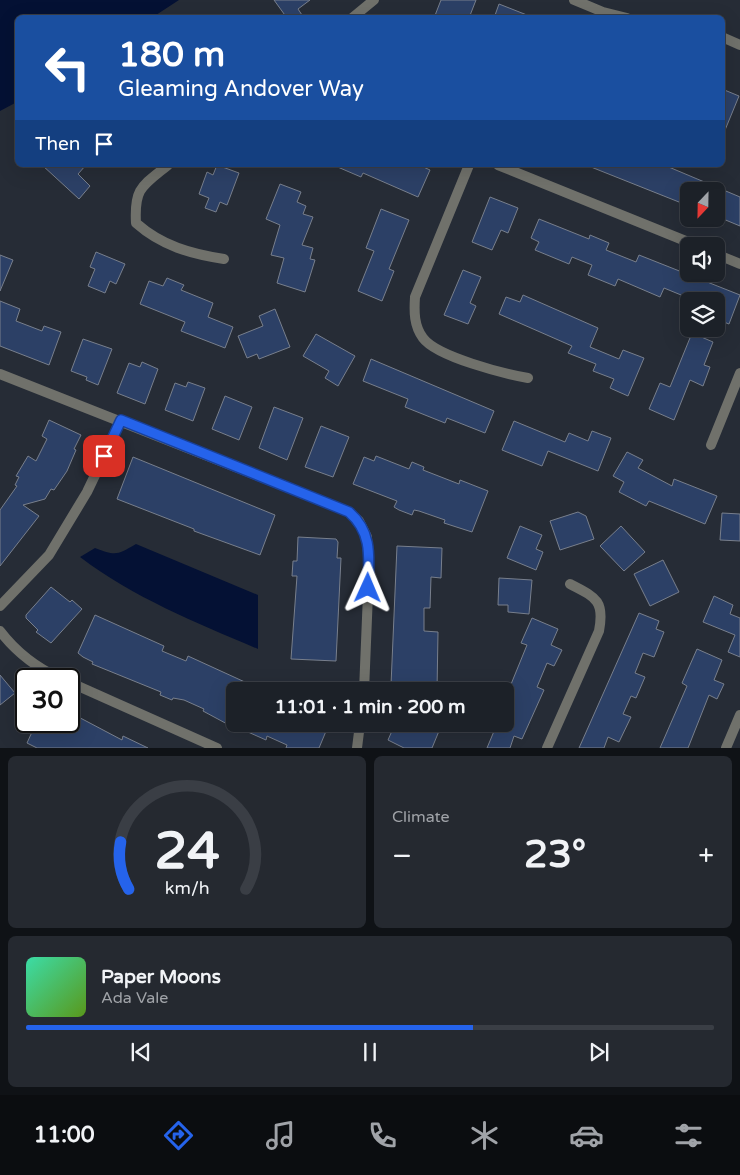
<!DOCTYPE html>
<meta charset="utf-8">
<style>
:root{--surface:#1c2128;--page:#252930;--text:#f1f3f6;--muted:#a0a3a8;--line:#3a3e45;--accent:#2563eb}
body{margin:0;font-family:"Varela Round",sans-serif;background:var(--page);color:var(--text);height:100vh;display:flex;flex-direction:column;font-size:19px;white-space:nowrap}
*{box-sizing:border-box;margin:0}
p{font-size:16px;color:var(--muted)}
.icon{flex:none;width:28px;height:28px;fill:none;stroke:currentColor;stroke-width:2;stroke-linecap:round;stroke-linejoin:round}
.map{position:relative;height:748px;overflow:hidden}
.details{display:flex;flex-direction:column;gap:8px;padding:8px;background:#0f1216;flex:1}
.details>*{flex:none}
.guide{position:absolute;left:15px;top:15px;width:710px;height:152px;border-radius:8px;box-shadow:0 5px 20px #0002,0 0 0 1px var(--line);background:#1a4fa0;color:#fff;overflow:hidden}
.needle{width:32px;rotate:202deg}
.fabs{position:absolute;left:680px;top:182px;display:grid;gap:10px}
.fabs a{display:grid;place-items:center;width:45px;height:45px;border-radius:8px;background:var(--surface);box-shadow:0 5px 20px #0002,0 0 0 1px var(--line);font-size:25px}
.speed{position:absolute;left:15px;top:668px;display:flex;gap:10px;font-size:25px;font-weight:700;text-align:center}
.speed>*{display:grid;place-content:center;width:65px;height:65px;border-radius:50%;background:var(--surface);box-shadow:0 5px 20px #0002,0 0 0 1px var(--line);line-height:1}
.speed .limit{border:2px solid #111;border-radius:8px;background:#fff;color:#111}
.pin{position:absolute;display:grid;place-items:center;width:42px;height:42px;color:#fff;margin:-21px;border-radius:10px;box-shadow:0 2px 8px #0006}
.me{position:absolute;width:55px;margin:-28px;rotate:1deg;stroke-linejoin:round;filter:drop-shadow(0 0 4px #0008)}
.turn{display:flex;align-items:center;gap:18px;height:105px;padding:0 20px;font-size:22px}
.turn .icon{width:65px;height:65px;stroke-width:2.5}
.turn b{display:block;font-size:35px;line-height:42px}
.then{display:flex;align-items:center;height:48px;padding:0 20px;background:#0003;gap:10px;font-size:19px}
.big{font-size:38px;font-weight:700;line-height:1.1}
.details .card{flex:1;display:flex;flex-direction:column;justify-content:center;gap:8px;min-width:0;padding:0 18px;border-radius:8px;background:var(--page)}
.details .dial{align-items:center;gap:0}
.dial svg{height:130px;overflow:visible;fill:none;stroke:var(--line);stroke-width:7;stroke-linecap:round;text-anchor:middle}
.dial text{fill:var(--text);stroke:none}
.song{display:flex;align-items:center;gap:15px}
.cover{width:60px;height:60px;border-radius:8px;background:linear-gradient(135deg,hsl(160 70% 55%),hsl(90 70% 35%))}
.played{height:5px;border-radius:2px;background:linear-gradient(90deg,var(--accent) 65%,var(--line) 65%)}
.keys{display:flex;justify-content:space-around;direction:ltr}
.heat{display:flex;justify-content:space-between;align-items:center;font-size:28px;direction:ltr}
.details .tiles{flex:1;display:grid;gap:8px;grid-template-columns:1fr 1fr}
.card:last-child{grid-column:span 2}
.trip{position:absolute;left:226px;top:682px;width:288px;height:50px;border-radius:8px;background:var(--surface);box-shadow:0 5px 20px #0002,0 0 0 1px var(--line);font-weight:700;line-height:50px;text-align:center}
.tab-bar{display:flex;height:80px;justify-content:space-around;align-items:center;background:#0b0d10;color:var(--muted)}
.tab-bar .icon{width:35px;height:35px}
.tab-bar .current{color:var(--accent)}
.tab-bar b{font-size:22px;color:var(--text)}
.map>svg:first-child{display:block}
</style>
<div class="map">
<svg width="740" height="748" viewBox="0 0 740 748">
<rect width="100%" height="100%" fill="#262c36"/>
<!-- water -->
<g fill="#041134">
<polygon points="0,0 179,0 153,17 18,18 17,102 0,111"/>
<path d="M136 544 258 595V649C197 623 134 598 80 557L95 548C116 556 117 555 136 544Z"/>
</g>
<!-- building -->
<g fill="#2c4066" stroke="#787f8c">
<polygon points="274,0 310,0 298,9 304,18 287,18"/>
<polygon points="441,0 476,0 469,18 434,18"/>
<polygon points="499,4 532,17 532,18 494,18"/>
<polygon points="722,89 739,96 723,135 722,135"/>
<polygon points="42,165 86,165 78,174 90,186 79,199"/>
<polygon points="217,165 239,173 227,205 220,202 216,212 205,208 209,198 199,194 207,172 213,175"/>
<polygon points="333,165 419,165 430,170 418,197 363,173 361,177"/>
<polygon points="586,165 664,165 740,197 740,226 716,216 716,191 689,191 689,206"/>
<polygon points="280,184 301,192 297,202 306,206 303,214 313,217 302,245 313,248 310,259 315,260 305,292 277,283 284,258 271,255 280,225 266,219"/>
<polygon points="490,197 518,208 508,233 501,230 492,250 472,242"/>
<polygon points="381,209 409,220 389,269 394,271 382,301 358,291 374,251 366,248"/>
<polygon points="539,219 589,239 590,235 609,243 606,250 636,262 639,255 740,295 729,324 716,319 716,301 684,301 686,297 664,288 660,297 618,279 615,286 588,275 592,265 572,257 569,264 535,250 539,242 531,238"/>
<polygon points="96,252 125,264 116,284 110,281 105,293 88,286 95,269 90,267"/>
<polygon points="0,255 13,260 0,291"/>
<polygon points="463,270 481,277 470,303 476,306 468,324 444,315"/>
<polygon points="167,278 184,285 181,290 213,303 208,317 233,327 225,348 181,331 185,322 140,304 149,281 163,286"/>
<polygon points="523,295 598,328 590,347 619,359 623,350 644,358 628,396 610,388 614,379 593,371 596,364 568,353 572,346 499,314 506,297 520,302"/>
<polygon points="0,301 20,309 16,321 42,331 44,326 61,332 49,365 0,346"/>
<polygon points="275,309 290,347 259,359 257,354 247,358 238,336 263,326 259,316"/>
<polygon points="692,333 713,342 704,365 710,367 703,386 690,380 674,420 649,409 660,383 670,387"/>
<polygon points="316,334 355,356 338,386 325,378 329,371 303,356"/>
<polygon points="83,339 112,349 98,385 86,380 87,377 71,371"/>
<polygon points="371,359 494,411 485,433 447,418 445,423 405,407 408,399 363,381"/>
<polygon points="142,362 158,369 145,404 117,393 129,363 140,367"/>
<polygon points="188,382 205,388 193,421 165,410 175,383 186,387"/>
<polygon points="225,396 252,407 239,440 212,429"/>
<polygon points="274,407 303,418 287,460 259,448"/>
<polygon points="49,420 81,435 74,449 76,450 67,471 54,490 51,489 45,499 23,505 39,516 0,566 0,510 17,486 15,485 19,477 16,476 28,456 36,461 47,439 42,436"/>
<polygon points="514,421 565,442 569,433 588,441 592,431 611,438 598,471 548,451 542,466 502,450"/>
<polygon points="321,426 349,437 333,477 305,467"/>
<polygon points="627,452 643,460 638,468 672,486 674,479 717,496 705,524 649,501 646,506 619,492 624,482 613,476"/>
<polygon points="376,456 409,469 412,462 424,467 423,470 459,484 460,480 488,491 472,532 444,523 445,520 419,511 414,510 412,515 399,510 394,507 397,501 353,484 364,457 374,461"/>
<polygon points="133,457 275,515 260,555 194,531 194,529 117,499"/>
<polygon points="578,512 586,516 594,539 560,550 550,521"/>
<polygon points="722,513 740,514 740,541 720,540"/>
<polygon points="520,526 542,535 536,549 543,552 536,570 507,558"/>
<polygon points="621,526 645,552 624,571 600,546"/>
<polygon points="298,537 336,539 338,542 337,558 341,558 336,661 291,659 297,576 292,576 293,561 297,561"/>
<polygon points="397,546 442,548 441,578 431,577 430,608 424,608 424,631 438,632 437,691 394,691 395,685 391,685"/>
<polygon points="663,560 679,592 650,606 634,574"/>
<polygon points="499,578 532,580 529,614 508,612 508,605 498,605"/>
<polygon points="51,587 70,602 72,600 82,609 51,643 36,632 38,630 26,618 26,615"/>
<polygon points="714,596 733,605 730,614 740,618 740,657 728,652 735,635 703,622"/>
<polygon points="639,613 659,621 656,629 664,632 654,657 643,653 635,673 645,677 636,698 631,696 623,714 631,717 619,742 608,737 604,748 579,748"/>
<polygon points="95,615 164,646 162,651 186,661 188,656 247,683 244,691 235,691 235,711 229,725 203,711 204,709 184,700 173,698 172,700 160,695 161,692 92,664 93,662 83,657 78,653"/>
<polygon points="532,618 558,629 551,645 562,650 554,666 547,663 537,687 544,690 522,739 514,736 510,748 487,748 497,724 505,724 505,699 527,645 521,643"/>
<polygon points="697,649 722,660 714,680 724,684 717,699 709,695 688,748 660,748 687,686 682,683"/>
<polygon points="0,675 15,693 0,705"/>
<polygon points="69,712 122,740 123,736 148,748 37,748 27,743 37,721 69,721"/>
<polygon points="230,724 329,724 319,748 286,748 287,745 267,736 266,740"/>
<polygon points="395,724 423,724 439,731 432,748 404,748 388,740"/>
</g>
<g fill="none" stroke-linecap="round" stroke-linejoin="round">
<!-- minor -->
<g stroke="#70716b" stroke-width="10">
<polyline points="574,0 603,12 627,18"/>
<polyline points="352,18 374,0"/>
<polyline points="722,37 740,45"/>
<path d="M168 165C142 186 134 188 136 223 162 246 191 254 224 259"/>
<path d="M469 165 415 297C414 312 414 326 423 338 437 357 505 374 528 378"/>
<polyline points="498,165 698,246"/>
<polyline points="716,254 740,264"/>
<polyline points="0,374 349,512 359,521 367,537 369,569 364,691"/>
<polyline points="711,445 740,373"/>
<polyline points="0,606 49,555 87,492 121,421"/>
<path d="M0 631C16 652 37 668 61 679"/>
<polyline points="69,682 217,748"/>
<polyline points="357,748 360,724"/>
<path d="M547 748 599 631C605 600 595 597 570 584"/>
<polyline points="726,748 740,715"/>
</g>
</g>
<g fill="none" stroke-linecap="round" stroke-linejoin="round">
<!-- route casing -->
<g stroke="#184099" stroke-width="12">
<path id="route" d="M104 456 121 420 349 512C373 533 369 558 368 588"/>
</g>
<!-- route -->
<use href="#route" stroke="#2563eb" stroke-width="9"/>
</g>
</svg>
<div class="fabs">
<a><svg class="needle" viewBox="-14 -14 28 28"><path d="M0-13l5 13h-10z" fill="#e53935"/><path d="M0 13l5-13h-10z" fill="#a0a3a8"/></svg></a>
<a><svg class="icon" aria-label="sound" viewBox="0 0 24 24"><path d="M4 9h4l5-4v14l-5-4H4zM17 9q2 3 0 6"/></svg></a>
<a><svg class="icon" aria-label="layers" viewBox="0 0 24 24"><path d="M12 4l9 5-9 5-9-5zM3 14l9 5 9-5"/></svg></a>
</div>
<div class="speed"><div class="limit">30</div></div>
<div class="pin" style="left:104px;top:456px;background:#d93025"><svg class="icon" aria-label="arrive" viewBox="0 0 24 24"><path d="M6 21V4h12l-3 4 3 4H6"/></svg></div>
<svg class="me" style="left:368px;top:588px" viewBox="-20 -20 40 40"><path d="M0-17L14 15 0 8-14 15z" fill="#2563eb" stroke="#fff" stroke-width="4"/></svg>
<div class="trip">11:01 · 1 min · 200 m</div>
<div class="guide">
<div class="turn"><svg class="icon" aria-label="left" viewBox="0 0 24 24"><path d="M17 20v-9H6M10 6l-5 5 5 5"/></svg><div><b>180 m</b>Gleaming Andover Way</div></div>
<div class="then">Then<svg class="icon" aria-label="arrive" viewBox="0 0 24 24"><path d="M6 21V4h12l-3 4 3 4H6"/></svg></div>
</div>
</div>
<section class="details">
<div class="tiles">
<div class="card dial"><svg viewBox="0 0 100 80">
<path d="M14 69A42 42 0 1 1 86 69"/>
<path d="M14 69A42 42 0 0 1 9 40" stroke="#2563eb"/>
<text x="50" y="56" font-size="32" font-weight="700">24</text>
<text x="50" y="72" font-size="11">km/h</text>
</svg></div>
<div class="card"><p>Climate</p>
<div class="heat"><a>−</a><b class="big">23°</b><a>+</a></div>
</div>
<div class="card">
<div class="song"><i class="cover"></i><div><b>Paper Moons</b><p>Ada Vale</p></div></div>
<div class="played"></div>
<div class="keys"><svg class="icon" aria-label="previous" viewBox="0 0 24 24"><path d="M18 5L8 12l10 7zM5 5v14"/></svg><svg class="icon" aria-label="pause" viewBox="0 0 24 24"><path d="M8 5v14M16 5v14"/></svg><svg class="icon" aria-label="next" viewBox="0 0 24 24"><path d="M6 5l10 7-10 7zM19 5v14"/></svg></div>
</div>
</div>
</section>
<nav class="tab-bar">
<b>11:00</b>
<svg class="icon current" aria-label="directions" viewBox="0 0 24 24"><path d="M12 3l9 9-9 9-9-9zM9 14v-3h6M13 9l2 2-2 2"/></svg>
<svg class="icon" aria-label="music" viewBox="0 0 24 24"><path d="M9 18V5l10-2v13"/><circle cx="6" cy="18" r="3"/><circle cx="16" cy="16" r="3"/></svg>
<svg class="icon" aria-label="phone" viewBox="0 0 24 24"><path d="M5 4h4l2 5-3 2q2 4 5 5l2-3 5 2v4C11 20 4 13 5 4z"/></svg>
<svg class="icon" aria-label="climate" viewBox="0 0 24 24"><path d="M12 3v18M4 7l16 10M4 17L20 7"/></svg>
<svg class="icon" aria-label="car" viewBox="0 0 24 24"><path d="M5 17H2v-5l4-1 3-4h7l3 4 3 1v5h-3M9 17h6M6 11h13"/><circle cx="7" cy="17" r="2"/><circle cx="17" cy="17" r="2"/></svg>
<svg class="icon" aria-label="filters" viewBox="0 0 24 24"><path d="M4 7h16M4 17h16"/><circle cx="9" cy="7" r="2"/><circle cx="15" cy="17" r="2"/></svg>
</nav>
